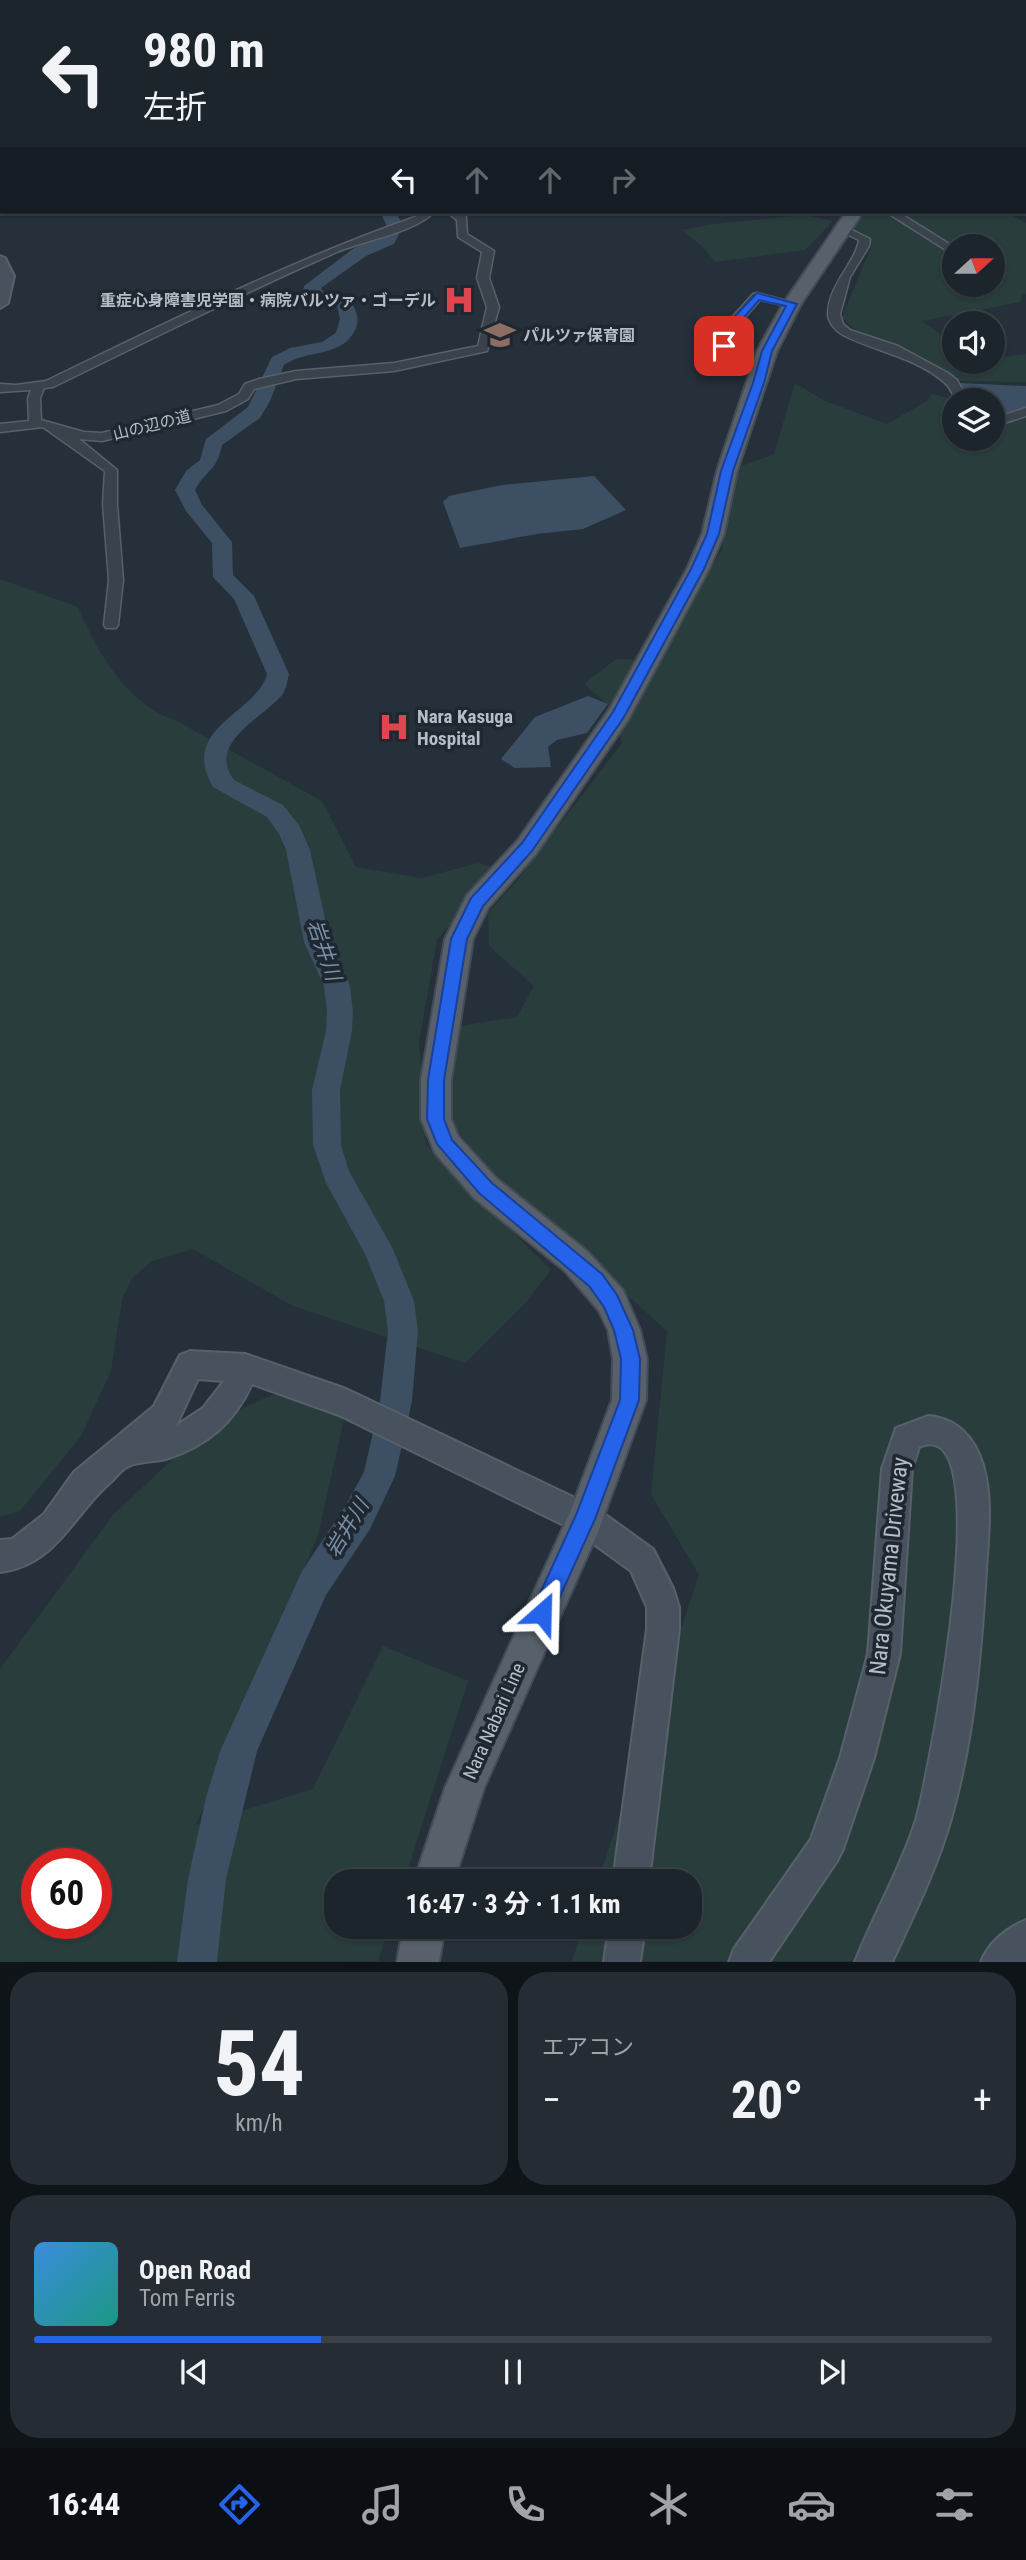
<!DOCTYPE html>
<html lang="ja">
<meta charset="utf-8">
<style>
:root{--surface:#1c242c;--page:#252c34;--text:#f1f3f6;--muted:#a0a4a9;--line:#3a4148;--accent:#2563eb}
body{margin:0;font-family:"Roboto Condensed","Noto Sans JP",sans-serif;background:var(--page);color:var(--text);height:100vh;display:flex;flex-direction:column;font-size:26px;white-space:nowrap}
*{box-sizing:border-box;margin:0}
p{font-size:23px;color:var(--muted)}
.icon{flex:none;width:38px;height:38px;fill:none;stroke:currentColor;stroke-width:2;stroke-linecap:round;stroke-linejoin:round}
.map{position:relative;height:1962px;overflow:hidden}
.sheet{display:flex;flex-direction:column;gap:10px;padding:10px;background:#0f1418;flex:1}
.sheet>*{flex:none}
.guide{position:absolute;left:0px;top:0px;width:1027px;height:214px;box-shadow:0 2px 5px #0004,0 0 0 2px var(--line);background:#1c242c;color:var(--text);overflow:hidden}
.needle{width:46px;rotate:69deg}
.controls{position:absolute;left:942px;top:234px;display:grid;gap:14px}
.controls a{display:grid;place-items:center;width:63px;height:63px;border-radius:50%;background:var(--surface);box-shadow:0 2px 5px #0004,0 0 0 2px var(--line);font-size:35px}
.speed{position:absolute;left:21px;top:1848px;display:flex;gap:14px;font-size:35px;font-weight:700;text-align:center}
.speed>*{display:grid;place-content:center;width:91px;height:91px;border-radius:50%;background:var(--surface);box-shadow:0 2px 5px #0004,0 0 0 2px var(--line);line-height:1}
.speed .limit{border:10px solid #d22;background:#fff;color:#111}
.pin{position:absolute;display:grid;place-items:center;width:60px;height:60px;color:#fff;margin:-30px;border-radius:14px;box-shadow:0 4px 10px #0006}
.me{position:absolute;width:77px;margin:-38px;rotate:25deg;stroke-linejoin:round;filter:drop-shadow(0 0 5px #0008)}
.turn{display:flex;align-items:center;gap:24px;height:147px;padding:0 28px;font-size:32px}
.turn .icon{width:91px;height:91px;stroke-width:2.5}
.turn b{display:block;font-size:49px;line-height:60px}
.lanes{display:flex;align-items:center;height:66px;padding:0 28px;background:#0003;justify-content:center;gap:35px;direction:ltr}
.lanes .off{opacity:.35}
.big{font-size:52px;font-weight:700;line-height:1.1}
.sheet .tile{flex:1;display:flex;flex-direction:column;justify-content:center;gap:10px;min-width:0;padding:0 24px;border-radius:28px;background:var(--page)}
.sheet .dial{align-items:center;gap:0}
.dial b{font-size:91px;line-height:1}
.song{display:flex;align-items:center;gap:21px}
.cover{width:84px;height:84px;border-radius:10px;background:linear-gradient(135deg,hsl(210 70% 55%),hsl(170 70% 35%))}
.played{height:7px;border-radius:4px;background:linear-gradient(90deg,var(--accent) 30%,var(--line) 30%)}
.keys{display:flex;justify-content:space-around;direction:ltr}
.heat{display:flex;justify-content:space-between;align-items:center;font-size:38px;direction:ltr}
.sheet .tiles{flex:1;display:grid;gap:10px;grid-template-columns:1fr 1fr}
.tile:last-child{grid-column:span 2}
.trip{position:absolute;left:324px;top:1869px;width:378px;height:70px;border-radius:28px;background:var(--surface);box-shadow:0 2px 5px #0004,0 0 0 2px var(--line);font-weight:700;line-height:70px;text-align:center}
.tab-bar{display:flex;height:112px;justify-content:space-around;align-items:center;background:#0b0e12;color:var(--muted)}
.tab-bar .icon{width:49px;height:49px}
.tab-bar .current{color:var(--accent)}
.tab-bar b{font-size:32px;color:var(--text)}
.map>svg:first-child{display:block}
</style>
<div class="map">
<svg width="1026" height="1962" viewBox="0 0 1026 1962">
<rect width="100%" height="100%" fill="#26303b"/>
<!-- green -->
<g fill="#293d3d" fill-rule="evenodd">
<path d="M860 212H1006L1026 223V294L1022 295 1021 302 922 321 943 336 954 334V362H992V347L1002 357 1026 354V382L958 381C926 351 866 347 842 317L872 245 849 226ZM954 247H992V285H954Z"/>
<polygon points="803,215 833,221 805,250 715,262 704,248 682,230 714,224"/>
<polygon points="795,383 825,401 887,424 927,401 932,394 952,399 954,439 992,439 992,427 1026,417 1026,1961 572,1961 583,1927 690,1927 690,1881 598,1881 699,1575 651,1494 667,1331 494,1175 450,1122 454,1027 517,1017 534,986 489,946 488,913 515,883 622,743 613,709 584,684 616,659 654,660 722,550 736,468 774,454"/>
<path d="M0 579 78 607C96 650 127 705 175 720L322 801 356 867 422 878 478 863 497 869 437 940 419 1042 426 1145 551 1270 527 1301 465 1363 293 1306 193 1249 152 1261 132 1278 122 1300 111 1371 81 1436 20 1511 0 1517Z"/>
<path d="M272 1395H299L344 1419 318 1535 196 1825 313 1789 383 1646 468 1681 404 1881H336V1927H389L378 1961 0 1962V1669L113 1515 174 1458 243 1408ZM37 1864H96V1923H37Z"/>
</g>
<!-- water -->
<g fill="#3d4f62">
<polygon points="960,383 1026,386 1026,409 992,419 992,401 967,401"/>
<polygon points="594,476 626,510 583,529 537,534 460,548 443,502 449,496 502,485"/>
<polygon points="588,696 608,704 587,733 557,740 548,747 551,767 515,768 501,759 535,717"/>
</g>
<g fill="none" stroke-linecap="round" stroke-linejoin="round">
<!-- river -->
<g fill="#3d4f62" fill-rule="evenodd">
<polygon points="315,0 329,0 315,2"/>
<path d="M380 212H396L403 226 394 244 366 256 321 288 327 297H348C355 307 360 317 356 328 344 358 307 349 284 365L270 401 260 418 222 445C216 473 207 468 195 490L202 505 232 542 233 575 254 596 289 674C287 681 287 689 282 695 263 718 206 743 234 780L283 805 299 825 310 850 330 942 350 986 353 1012 352 1031 340 1090 341 1145 349 1171 393 1249 414 1301 418 1331 412 1401 395 1476 370 1529 326 1595 257 1751 226 1879 217 1962H177L188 1879 206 1797 221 1749 302 1571 346 1505 364 1472 380 1401 388 1331 384 1301 365 1254 326 1183 313 1145 312 1090 326 1031 327 1012 324 986 304 942 286 850 279 834 267 817 213 787C178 727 257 714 267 674L234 599 213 577 212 543 186 511 175 490 186 471 200 460 206 439 248 407 272 357 290 348 322 342 336 333 340 319 337 306H317L303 291 304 286 354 248 381 238 387 226Z"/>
</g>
<!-- street casing -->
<g stroke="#586069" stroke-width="3">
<g id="street">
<polygon points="520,0 544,0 519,2"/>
<polygon points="659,0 668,0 669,2 660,2"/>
<polygon points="911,0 922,0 923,2 912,2"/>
<polygon points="946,0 955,0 956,2 947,2"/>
<polygon points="981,0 1002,0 980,2"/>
<rect x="0" y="94" width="2" height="6"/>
<path d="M422 212H434C414 233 364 240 337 252 241 294 147 341 53 387L44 388 40 398 41 420 84 432 102 433 218 405 239 394 245 384 259 379 296 371 394 363 478 346 487 307 477 278 482 252 458 237 457 220 447 212H459L466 217 467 234 494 251 489 278 499 307 487 351 394 371 296 379 254 389 248 399 226 411 102 441 79 439 117 470V504L123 580 118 625 116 628H106L104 625 109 580 103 504 105 471 43 427 0 432V424L29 421 28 398 31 390 0 392V384L16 385 46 381C168 322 287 262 415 217Z"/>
<polygon points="886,212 898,212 954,247 954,255"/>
<path d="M844 226 870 239 869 246 850 277 840 314 843 324 850 330 898 346 948 373 957 380 968 401H956C953 394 950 387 945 383 916 357 876 352 843 335 836 331 828 322 828 314 828 285 856 262 859 240L840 231 839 229Z"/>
<polygon points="757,293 798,304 792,307 760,300 732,332 728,349 720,349 720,331 753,294"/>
<polygon points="1026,408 1026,416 992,427 992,419"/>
</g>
</g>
<!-- secondary casing -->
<g stroke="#586069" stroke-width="4">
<g id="secondary">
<rect x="131" y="0" width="12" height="2"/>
<polygon points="0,115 2,115 0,124"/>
<polygon points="0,256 5,258 14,276 8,303 0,308"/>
<path d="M190 1351 245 1354 346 1389 596 1508 653 1549 673 1588 679 1607V1629L649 1881H613L647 1629V1607L631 1571 574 1530 339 1415 252 1384C234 1423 207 1446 166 1459 155 1462 139 1461 129 1466 123 1468 117 1475 113 1480 73 1513 58 1565 0 1572V1540L12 1539 44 1514 74 1472 154 1406 180 1355ZM198 1379 224 1381 203 1408 176 1426Z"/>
<path d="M928 1416C957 1418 975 1438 983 1465 993 1499 988 1536 986 1571 981 1654 974 1738 951 1819 937 1868 914 1915 892 1962H855C874 1914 900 1870 916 1820 926 1785 1003 1408 919 1447L912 1469 900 1654 874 1758 843 1849 837 1861 769 1962H729L734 1949 811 1839 840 1758 868 1654 882 1469 896 1428Z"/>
<path d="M1026 1920V1962H981C989 1942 1007 1928 1026 1920Z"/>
<polygon points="609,1927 645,1927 640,1962 604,1962"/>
</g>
</g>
<!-- primary casing -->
<g stroke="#434b54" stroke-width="4">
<g id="primary">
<polygon points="880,0 894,0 879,2"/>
<polygon points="846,212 863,212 801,304 777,351 737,471 724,534 709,569 628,720 536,854 488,908 473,939 451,1080 451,1119 458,1136 496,1178 587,1251 623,1290 640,1330 647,1359 646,1400 598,1532 484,1788 454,1881 414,1881 445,1788 571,1510 612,1400 613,1359 608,1330 599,1311 565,1271 474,1198 435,1153 421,1119 421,1080 445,939 467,895 518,840 609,710 687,569 702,534 717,471 757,351 783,304"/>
<polygon points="403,1927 445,1927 439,1962 397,1962"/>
</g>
</g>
<!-- street -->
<use href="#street" fill="#3a424b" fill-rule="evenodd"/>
<!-- secondary -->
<use href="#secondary" fill="#48515e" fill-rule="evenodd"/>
<!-- primary -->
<use href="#primary" fill="#58616b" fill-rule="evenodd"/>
</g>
<!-- route -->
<polygon fill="#2563eb" stroke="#184099" stroke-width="2" points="757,293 797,304 772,351 764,383 733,471 719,534 704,569 624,717 532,851 483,906 467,939 444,1080 444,1119 452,1140 492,1183 602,1274 617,1295 633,1330 640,1359 639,1400 595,1519 549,1621 542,1624 534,1621 531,1613 576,1515 620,1400 621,1359 614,1330 604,1307 589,1286 479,1193 437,1144 427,1119 428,1080 451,939 471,898 522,843 613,712 691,569 707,534 721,471 753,383 762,351 786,306 759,300 731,332 728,348 720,348 721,331"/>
<!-- icons -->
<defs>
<g id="hospital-bare" transform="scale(2.415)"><path d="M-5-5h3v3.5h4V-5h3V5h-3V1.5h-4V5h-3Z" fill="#e0444e" stroke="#1f2730" stroke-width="2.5" paint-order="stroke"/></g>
<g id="school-bare" transform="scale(2.415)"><path d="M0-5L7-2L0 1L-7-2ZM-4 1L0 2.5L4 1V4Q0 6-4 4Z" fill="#8d6e63" stroke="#1f2730" stroke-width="2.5" paint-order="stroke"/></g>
</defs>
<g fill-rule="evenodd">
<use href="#hospital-bare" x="459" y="300"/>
<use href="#school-bare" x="500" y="335"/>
<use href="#hospital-bare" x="394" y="727"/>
</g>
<g text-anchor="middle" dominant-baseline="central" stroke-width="7" stroke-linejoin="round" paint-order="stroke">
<!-- far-poi labels -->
<g font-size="16" font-weight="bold" fill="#b5bdc6" stroke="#1f2730" text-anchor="end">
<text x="436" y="300">重症心身障害児学園・病院バルツァ・ゴーデル</text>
<text x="523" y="335" text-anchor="start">パルツァ保育園</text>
</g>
<!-- far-street labels -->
<g font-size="16" fill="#b5bdc6" stroke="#1f2730">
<text transform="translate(152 425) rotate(-14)">山の辺の道</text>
</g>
<!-- poi labels -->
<g font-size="19" font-weight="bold" fill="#b5bdc6" stroke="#1f2730" text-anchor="start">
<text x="417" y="716">Nara Kasuga<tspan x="417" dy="22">Hospital</tspan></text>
</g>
<!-- street labels -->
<g font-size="19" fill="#b5bdc6" stroke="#1f2730">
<text transform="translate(494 1721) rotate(-66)">Nara Nabari Line</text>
</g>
<!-- water labels -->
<g font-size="21" font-style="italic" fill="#798fa7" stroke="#1f2730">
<text transform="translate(324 950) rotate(71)">岩井川</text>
<text transform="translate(347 1528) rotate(-59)">岩井川</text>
</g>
<!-- near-street labels -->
<g font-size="23" fill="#b5bdc6" stroke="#1f2730">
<text transform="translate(889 1566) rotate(-84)">Nara Okuyama Driveway</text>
</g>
</g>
</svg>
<div class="controls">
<a><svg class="needle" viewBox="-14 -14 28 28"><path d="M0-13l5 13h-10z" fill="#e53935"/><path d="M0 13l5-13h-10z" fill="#a0a4a9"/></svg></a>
<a><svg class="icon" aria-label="sound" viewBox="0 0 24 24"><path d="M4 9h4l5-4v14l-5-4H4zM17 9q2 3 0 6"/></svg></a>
<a><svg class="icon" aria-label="layers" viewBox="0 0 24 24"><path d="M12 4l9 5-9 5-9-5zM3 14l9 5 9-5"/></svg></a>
</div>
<div class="speed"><div class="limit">60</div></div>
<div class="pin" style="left:724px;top:346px;background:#d93025"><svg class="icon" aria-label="arrive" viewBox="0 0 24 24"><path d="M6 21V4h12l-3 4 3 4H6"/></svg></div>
<svg class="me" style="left:542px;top:1613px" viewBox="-20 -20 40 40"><path d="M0-17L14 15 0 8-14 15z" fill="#2563eb" stroke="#fff" stroke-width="4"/></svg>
<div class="trip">16:47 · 3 分 · 1.1 km</div>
<div class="guide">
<div class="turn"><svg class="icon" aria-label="left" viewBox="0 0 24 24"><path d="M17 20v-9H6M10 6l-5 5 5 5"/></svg><div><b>980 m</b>左折</div></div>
<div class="lanes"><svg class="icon" aria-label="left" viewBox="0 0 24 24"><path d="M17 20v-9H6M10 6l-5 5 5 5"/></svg><svg class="icon off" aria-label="ahead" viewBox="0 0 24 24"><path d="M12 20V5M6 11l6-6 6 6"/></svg><svg class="icon off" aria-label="ahead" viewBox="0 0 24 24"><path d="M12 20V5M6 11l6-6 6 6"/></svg><svg class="icon off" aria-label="right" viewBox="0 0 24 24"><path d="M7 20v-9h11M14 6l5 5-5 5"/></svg></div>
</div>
</div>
<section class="sheet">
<div class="tiles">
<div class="tile dial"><b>54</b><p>km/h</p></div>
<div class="tile"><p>エアコン</p>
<div class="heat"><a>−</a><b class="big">20°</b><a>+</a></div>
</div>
<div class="tile">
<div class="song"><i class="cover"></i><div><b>Open Road</b><p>Tom Ferris</p></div></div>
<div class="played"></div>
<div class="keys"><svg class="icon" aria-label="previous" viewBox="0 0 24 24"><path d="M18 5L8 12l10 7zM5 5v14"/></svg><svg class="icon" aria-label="pause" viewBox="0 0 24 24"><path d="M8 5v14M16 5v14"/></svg><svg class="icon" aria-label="next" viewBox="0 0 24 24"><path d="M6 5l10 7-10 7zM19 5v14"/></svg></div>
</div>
</div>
</section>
<nav class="tab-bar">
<b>16:44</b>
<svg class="icon current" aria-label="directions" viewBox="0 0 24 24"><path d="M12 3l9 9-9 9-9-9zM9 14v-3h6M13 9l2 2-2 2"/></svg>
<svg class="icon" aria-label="music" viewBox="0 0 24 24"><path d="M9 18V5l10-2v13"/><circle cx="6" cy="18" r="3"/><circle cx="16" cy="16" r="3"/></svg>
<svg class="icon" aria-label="phone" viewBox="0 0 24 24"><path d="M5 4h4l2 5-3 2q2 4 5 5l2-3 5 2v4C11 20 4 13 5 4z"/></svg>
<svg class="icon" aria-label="climate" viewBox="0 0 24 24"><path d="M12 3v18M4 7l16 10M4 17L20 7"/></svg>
<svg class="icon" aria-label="car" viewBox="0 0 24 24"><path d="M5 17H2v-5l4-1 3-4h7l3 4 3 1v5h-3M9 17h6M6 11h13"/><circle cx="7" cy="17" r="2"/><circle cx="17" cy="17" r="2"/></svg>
<svg class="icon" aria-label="filters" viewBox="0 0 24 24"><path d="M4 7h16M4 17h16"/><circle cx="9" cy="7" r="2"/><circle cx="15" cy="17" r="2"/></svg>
</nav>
